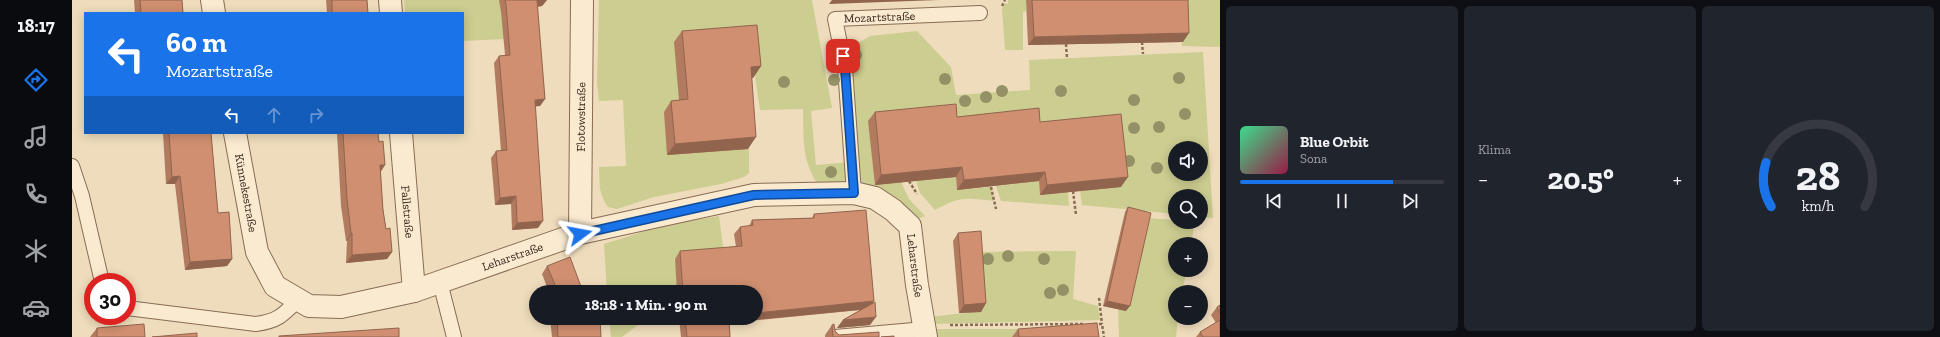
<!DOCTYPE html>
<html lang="de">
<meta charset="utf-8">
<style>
:root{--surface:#171b24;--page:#20242c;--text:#f1f3f6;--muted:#9ea1a6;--line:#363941;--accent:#1a73e8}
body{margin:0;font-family:"Zilla Slab",serif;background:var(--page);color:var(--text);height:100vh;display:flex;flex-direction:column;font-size:15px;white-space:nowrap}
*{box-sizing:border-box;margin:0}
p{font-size:13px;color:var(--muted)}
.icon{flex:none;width:22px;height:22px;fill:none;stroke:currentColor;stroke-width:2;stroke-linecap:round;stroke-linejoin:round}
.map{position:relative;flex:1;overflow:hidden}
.drawer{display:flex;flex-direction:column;gap:6px;padding:6px;background:#0d0f14;width:720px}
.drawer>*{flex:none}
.banner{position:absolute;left:12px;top:12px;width:380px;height:122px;border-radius:0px;box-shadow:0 2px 10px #0003;background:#1a73e8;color:#fff;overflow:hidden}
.buttons{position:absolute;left:1096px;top:141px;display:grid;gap:8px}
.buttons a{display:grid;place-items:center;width:40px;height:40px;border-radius:50%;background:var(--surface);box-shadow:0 2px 10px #0003;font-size:20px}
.speed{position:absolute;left:12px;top:273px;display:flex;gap:8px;font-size:20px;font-weight:700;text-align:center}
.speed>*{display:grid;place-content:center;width:52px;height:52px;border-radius:50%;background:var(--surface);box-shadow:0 2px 10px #0003;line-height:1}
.speed .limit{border:6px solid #d22;background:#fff;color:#111}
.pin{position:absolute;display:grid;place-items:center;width:34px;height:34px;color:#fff;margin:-17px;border-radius:8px;box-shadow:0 2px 6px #0006}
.me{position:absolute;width:44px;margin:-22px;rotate:77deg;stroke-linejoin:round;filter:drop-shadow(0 0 3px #0008)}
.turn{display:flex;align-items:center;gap:14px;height:84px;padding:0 16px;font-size:18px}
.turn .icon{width:52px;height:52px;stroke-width:2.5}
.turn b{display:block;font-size:28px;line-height:34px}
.lanes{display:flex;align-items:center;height:38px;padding:0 16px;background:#0003;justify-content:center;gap:20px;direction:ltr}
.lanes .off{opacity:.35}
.big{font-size:30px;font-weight:800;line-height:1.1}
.drawer .card{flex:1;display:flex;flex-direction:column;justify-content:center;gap:6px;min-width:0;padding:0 14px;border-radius:6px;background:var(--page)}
.drawer .dial{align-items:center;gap:0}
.dial svg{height:104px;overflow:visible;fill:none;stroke:var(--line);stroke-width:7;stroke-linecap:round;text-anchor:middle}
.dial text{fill:var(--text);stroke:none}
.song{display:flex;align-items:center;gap:12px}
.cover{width:48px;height:48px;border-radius:6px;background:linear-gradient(135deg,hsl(150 70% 55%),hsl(340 70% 35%))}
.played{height:4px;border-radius:2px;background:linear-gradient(90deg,var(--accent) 75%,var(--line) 75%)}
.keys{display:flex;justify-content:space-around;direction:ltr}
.heat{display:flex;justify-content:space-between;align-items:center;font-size:22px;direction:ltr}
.drawer .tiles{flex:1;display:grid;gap:6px;grid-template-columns:repeat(3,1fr)}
.trip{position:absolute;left:457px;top:285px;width:234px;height:40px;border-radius:20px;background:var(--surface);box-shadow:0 2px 10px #0003;font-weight:800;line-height:40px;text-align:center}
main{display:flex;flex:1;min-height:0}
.menu{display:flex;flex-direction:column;width:72px;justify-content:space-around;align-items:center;background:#090b0e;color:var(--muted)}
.menu .icon{width:28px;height:28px}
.menu .on{color:var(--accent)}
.menu b{font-size:18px;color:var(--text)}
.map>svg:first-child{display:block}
</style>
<main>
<nav class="menu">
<b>18:17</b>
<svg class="icon on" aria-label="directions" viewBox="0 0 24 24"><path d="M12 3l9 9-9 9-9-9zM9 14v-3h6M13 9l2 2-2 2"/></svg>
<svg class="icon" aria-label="music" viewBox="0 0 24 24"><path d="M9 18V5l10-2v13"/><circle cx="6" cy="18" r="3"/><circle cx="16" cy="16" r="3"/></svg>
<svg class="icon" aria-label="phone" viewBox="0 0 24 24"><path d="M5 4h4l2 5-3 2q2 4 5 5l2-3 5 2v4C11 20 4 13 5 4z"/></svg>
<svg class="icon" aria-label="climate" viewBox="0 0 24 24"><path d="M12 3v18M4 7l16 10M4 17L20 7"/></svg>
<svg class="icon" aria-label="car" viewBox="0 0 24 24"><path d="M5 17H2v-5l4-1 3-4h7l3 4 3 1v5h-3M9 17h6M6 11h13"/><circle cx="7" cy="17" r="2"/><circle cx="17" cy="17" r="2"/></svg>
</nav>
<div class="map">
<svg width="1148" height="337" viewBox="0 0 1148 337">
<rect width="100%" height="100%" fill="#efdcbc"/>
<!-- green -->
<g fill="#cccd90" fill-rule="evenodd">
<polygon points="332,0 428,0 432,39 391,41 391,13 333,13"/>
<path d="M527 0H740L760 108 739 111 744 165 780 162 770 187 749 189C729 161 732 142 731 109L688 110 677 36V173L672 177 649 184 582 197 545 209 536 207C526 192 528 184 527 167L554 166 551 100 527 101 525 83Z"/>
<polygon points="936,0 954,0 954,11 951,12 951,50 933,50 930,9 933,3 936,4"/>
<polygon points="1110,0 1148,0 1148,47 1110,46"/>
<path d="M845 31 879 67 884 95 958 90 957 60 1131 52 1141 218 1129 217V196H1103V214L1010 205 1008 191 1049 186 1043 124 803 184 829 182 837 199 853 216 846 219C828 200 817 191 790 188L778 86 777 54 786 43 798 36ZM1103 148H1129V174H1103Z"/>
<path d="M884 177 885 190 919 187 922 201C893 198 889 196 863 210L848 193 844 181Z"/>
<polygon points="967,181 968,195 996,192 997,206 929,201 924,186"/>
<polygon points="647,216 652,254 602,259 610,292 535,292 532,244 592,225"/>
<polygon points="1076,218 1103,220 1103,222 1123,222 1119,244 1103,244 1103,270 1115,270 1110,292 1103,292 1103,318 1106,318 1104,337 1047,337 1046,309 1054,311"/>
<polygon points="1004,251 1001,299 1026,306 1028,320 859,324 858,317 908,311 905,252"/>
<polygon points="537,318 575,318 550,337 539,337"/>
<polygon points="861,329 1018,329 967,337 866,337"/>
</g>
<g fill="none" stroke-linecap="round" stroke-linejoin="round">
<!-- service casing -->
<g stroke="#886c55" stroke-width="16">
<g id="service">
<polyline points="0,166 10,196 30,282"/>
<path id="s1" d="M782 193 773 68 763 19 908 13"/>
<polyline points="368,282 382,337"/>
<path d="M55 308 184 324C206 321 211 315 226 300"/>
<polyline points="763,337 853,329"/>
</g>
</g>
<!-- minor casing -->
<g stroke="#886c55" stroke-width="24">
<g id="minor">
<polyline points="140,0 142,13"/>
<polyline points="318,0 319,13"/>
<path id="s2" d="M163 133 185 252 203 286 237 306 269 307 342 291 508 233 682 195 782 193 803 198 821 210 838 226 845 285 854 337"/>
<path id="s3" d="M329 133 342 291"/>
<path id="s4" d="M508 233 510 0"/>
</g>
</g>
<!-- path -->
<g stroke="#886c55" stroke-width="2.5" stroke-dasharray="3 2" stroke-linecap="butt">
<polyline points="930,6 933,0"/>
<polyline points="1070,42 1071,54"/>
<polyline points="994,44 995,58"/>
<polyline points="837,181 845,194"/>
<polyline points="919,187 924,209"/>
<polyline points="1001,191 1004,215"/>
<polyline points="1027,298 1030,324"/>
<polyline points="1022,324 1030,324 1032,337"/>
<polyline points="878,325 1011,324"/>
</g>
<!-- service -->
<use href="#service" stroke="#faead0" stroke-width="14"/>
<!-- minor -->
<use href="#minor" stroke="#faead0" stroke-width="22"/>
</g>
<!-- trees -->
<g fill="#959166">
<circle cx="784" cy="55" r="6"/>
<circle cx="1107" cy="78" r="6"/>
<circle cx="873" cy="79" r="6"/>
<circle cx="762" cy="80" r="6"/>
<circle cx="712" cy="82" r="6"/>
<circle cx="930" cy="91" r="6"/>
<circle cx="989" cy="91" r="6"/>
<circle cx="914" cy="97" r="6"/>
<circle cx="1062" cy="100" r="6"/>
<circle cx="893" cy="101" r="6"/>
<circle cx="1113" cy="114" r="6"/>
<circle cx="1087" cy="127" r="6"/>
<circle cx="1062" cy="128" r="6"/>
<circle cx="1057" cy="161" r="6"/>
<circle cx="1085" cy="168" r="6"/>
<circle cx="759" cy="172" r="6"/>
<circle cx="936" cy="256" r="6"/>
<circle cx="916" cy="259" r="6"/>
<circle cx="972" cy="259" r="6"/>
<circle cx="991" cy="290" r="6"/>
<circle cx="978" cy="293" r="6"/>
</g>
<!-- wall -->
<g fill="#b27b60">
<polygon points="62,0 110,0 111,13 63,13"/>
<polygon points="254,0 295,0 296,13 255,13"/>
<polygon points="427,0 475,0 470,6 465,7 473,99 468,106 463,106 466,228 440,230 439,204 423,205 419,158 424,151 429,151 422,63 427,56 433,55 429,12"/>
<polygon points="954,0 1116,0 1111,42 956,45"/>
<polygon points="610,31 689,66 681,78 679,78 676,149 595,155 592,112 599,101 607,100 602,42"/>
<polygon points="803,112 968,122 1049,187 968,195 967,181 885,190 884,177 803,185 796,121"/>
<polygon points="91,133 139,133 146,213 160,259 155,266 113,270 103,184 94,184"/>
<polygon points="265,133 306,133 311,210 314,229 320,252 315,259 274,263 275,241 274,241 269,206"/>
<polygon points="1056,207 1054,311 1031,306 1053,212"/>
<polygon points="742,214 798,325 765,328 771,320 788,310 657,323 658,337 609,337 607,318 684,318 684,292 605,292 603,259 608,251 664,247 662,234 668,227 677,226 680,220 740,218"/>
<polygon points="886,233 914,303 909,312 887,313 881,241"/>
<polygon points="475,266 511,292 477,292 470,274"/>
<polygon points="1148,305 1148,337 1124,337 1128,332 1144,323 1139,315 1145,307"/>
<polygon points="478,318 528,318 529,337 480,337"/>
<polygon points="760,325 763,331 767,335 807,337 753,337 753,335"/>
<polygon points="25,328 73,337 18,337"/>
<polygon points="946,329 1027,337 940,337"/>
</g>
<!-- shaded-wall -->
<g fill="#91644e">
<polygon points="465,0 475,0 470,6 459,7"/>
<polygon points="760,0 867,0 757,4"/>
<polygon points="1117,33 1111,42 956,45 962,37"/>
<polygon points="689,66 681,78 671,79 679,67"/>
<polygon points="473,99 468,106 458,107 463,100"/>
<polygon points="684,137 676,149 595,155 603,144"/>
<polygon points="308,165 313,165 308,173"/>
<polygon points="890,167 884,177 803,185 809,175"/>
<polygon points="973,172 967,181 885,190 892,180"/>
<polygon points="108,176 103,184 94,184 100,177"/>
<polygon points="1056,177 1049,187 968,195 975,185"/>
<polygon points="444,196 439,204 423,205 428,198"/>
<polygon points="471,221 466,228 440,230 445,223"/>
<polygon points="279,233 280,233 275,241 274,241"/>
<polygon points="320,252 315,259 274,263 280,255"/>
<polygon points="160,259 155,266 113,270 118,262"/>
<polygon points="802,301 797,309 651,323 655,318 684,318 684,313"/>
<polygon points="1035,301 1058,306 1054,311 1031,306"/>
<polygon points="914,303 909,312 887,313 892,305"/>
<polygon points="804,317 798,325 765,328 771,320"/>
</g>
<!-- building -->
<g fill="#cf8f70" stroke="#91644e">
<polygon points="68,0 110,0 111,13 69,13"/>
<polygon points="260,0 295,0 296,13 260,13"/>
<polygon points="433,0 466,0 465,0 473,99 463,100 471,221 445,223 444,196 428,198 424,151 435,150 427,56 438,55 434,4"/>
<polygon points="960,0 1116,0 1117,33 962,37"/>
<polygon points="685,25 689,66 679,67 684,137 603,144 599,101 616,99 610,31"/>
<polygon points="884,104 885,117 967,108 968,122 1049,114 1056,177 975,185 973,172 892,180 890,167 809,175 803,112"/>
<polygon points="97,133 139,133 146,213 157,212 160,259 118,262 108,176 100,177"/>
<polygon points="271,133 306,133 307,142 311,141 313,165 308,165 311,210 314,229 318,228 320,252 280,255 280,233 279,233 275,199"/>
<polygon points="1056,207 1079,213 1058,306 1035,301"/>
<polygon points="794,210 802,301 684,313 684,292 611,292 608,251 670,246 668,227 681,225 680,220 742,218 742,214"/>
<polygon points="909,231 914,303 892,305 886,233"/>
<polygon points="498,257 511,292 484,292 484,287 475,266"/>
<polygon points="803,302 804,317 771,320"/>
<polygon points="1148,305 1148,313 1145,307"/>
<polygon points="485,318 528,318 529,337 486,337"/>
<polygon points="613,318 657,318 658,337 615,337"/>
<polygon points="1148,320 1148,337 1131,337 1128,332"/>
<polygon points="1025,323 1027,337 947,337 946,329"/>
<polygon points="72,324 73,337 25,337 25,328"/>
<polygon points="762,324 763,331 767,335 807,332 807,337 761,337 760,325"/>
<polygon points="327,328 327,337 207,337 207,336"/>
<polygon points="125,333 125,337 80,337"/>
<polygon points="822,336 822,337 809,337"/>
</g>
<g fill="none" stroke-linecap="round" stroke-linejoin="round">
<!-- route casing -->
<g stroke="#114b97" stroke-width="10">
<polyline id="route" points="508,234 682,195 782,193 773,68 771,56"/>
</g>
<!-- route -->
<use href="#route" stroke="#1a73e8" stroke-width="7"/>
</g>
<g text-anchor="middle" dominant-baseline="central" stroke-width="3" stroke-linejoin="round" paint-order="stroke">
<!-- street labels -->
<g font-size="12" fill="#36261b" stroke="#f7e7cc">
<text stroke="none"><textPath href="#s1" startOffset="220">Mozartstraße</textPath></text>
<text stroke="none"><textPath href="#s4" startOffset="116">Flotowstraße</textPath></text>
<text stroke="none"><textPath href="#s2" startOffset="61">Künnekestraße</textPath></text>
<text stroke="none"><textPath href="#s3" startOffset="79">Fallstraße</textPath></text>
<text stroke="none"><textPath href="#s2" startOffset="410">Leharstraße</textPath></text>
<text stroke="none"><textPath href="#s2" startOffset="866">Leharstraße</textPath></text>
</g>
</g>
</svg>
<div class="buttons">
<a><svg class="icon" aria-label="sound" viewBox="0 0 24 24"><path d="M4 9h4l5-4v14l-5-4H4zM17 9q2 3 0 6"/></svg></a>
<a><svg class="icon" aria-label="search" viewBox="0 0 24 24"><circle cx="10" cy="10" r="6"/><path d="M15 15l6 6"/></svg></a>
<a>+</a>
<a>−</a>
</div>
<div class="speed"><div class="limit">30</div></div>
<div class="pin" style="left:771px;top:56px;background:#d93025"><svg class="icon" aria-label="arrive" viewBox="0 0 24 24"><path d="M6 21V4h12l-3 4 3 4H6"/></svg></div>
<svg class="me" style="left:508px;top:234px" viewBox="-20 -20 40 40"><path d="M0-17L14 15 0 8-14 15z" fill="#1a73e8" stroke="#fff" stroke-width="4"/></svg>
<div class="trip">18:18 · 1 Min. · 90 m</div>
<div class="banner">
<div class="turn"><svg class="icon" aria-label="left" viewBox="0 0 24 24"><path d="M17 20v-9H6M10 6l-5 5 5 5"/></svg><div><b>60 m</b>Mozartstraße</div></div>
<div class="lanes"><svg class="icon" aria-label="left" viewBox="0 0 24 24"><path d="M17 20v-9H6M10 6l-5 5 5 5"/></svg><svg class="icon off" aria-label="ahead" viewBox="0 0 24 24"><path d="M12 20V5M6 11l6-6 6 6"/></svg><svg class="icon off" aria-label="right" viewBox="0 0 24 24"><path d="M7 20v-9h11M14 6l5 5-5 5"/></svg></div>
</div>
</div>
<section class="drawer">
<div class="tiles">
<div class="card">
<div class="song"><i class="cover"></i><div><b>Blue Orbit</b><p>Sona</p></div></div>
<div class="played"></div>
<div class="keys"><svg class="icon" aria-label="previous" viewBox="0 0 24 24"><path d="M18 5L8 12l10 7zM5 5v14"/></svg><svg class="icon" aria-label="pause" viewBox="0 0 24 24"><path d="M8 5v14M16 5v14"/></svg><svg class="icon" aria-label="next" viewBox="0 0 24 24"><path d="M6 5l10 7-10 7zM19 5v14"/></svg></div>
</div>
<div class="card"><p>Klima</p>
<div class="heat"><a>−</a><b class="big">20.5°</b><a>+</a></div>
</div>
<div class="card dial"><svg viewBox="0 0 100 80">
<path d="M14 69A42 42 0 1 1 86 69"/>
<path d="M14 69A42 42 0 0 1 10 35" stroke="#1a73e8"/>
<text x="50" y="56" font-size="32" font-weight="700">28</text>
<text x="50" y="72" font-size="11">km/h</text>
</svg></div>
</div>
</section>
</main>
